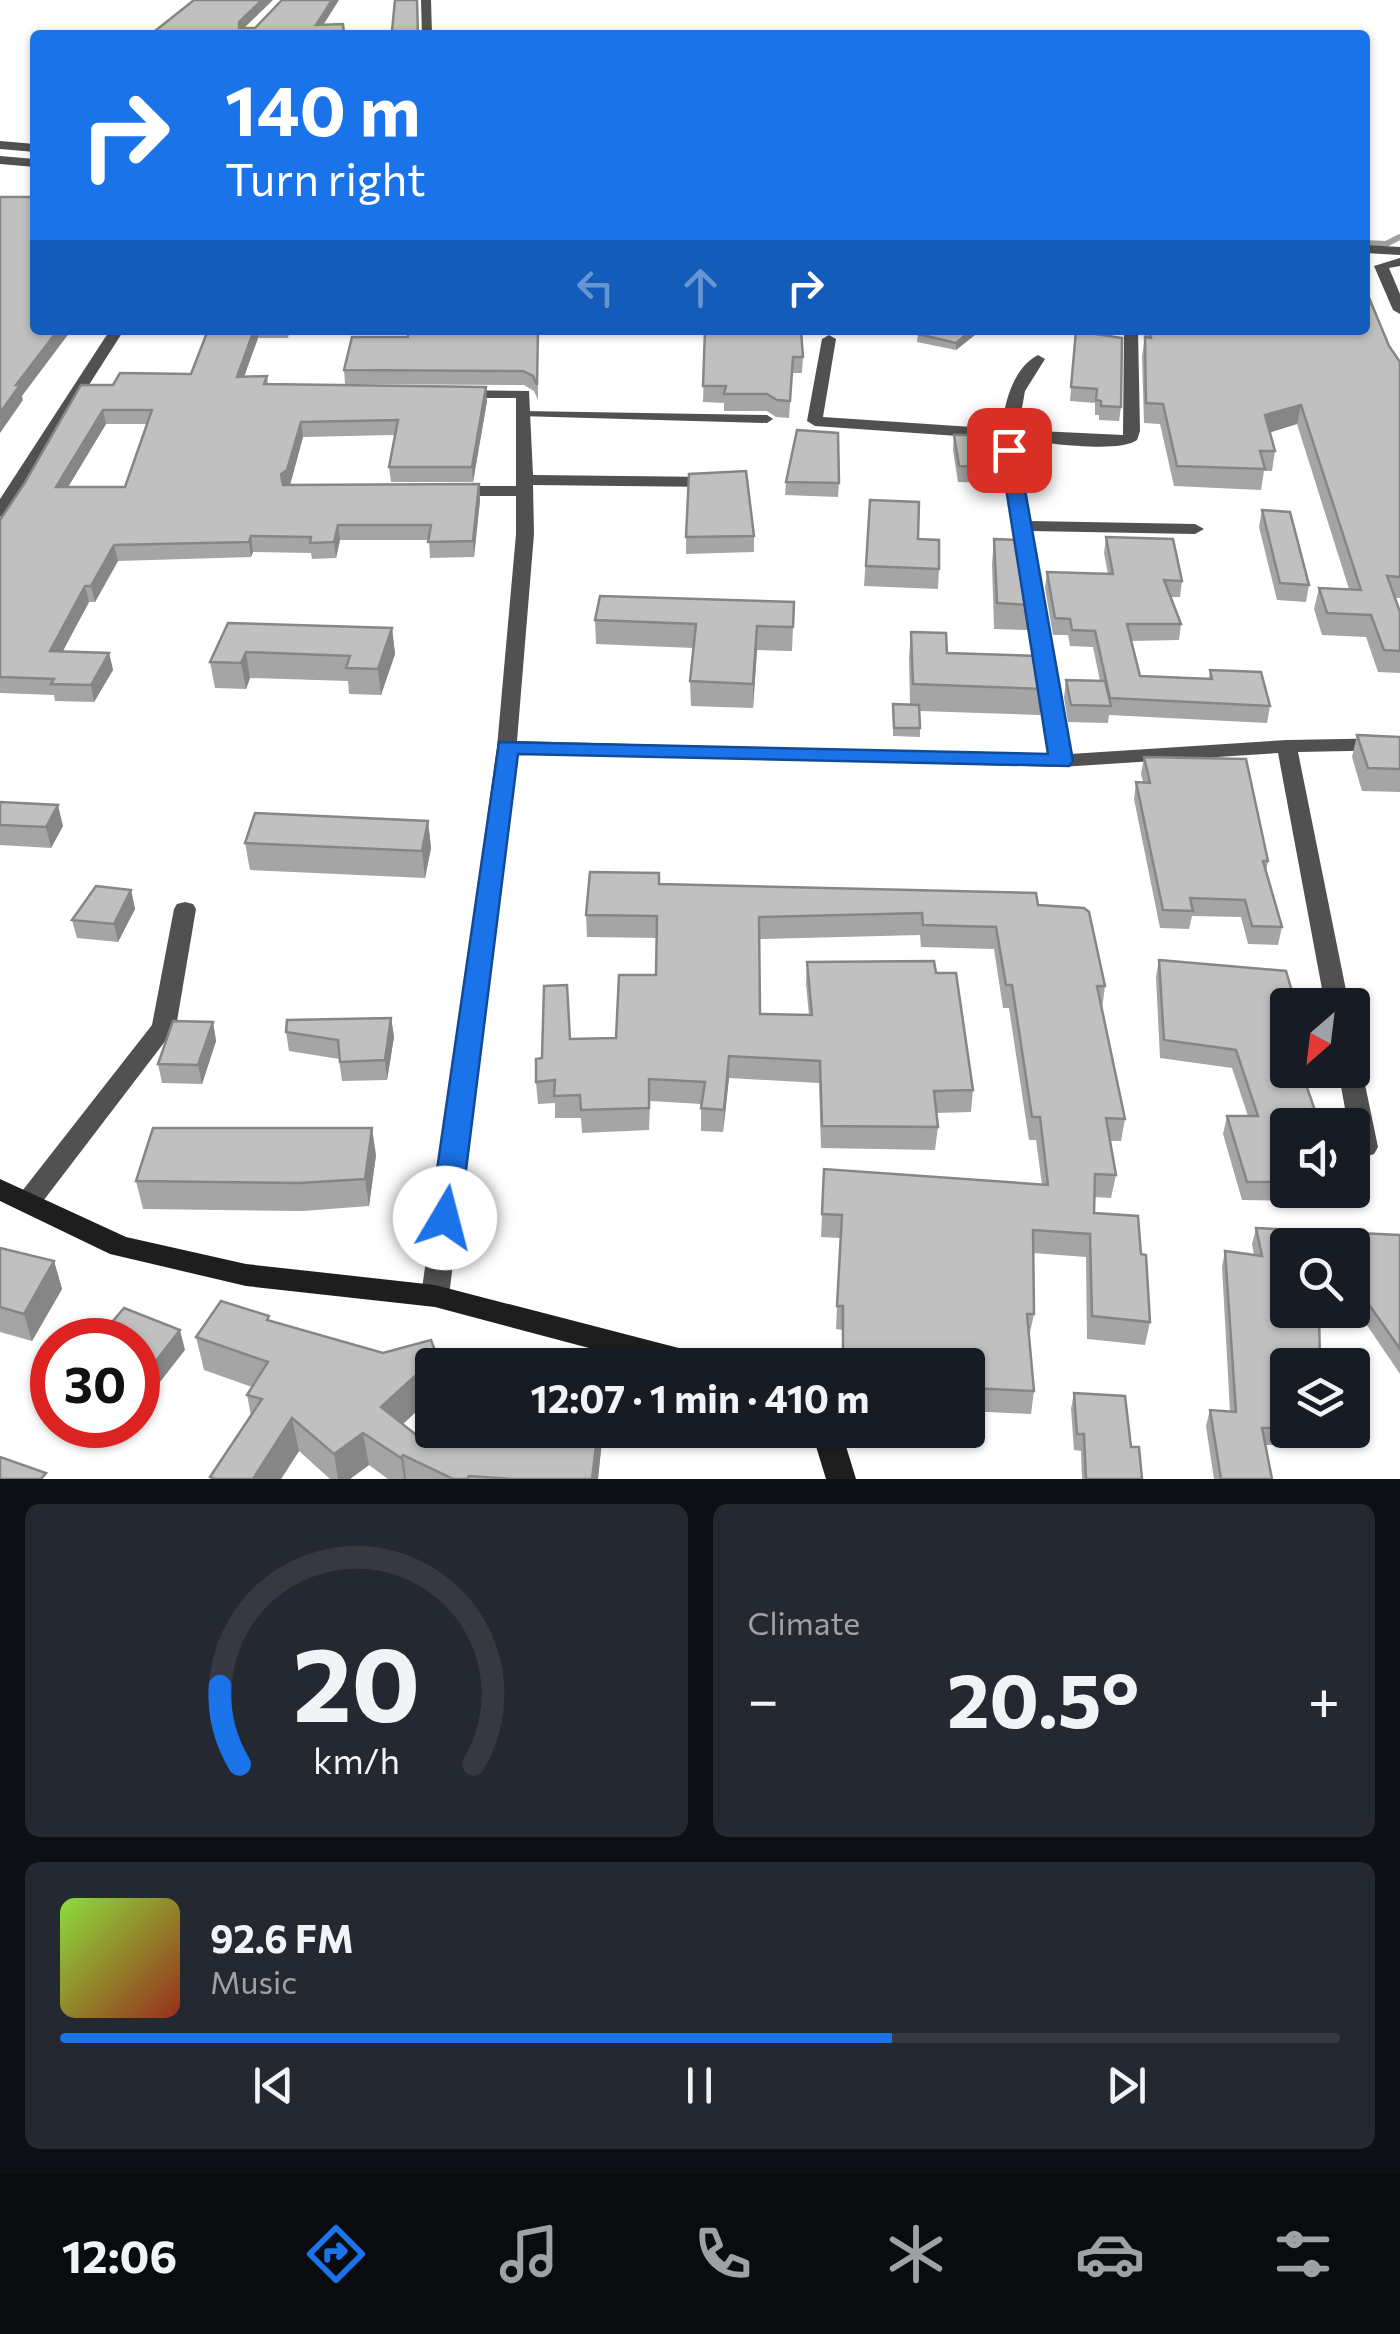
<!DOCTYPE html>
<meta charset="utf-8">
<style>
:root{--surface:#171b24;--page:#242831;--text:#f1f3f6;--muted:#9ea1a6;--line:#363941;--accent:#1a73e8}
body{margin:0;font-family:Commissioner,sans-serif;background:var(--page);color:var(--text);height:100vh;display:flex;flex-direction:column;font-size:38px;white-space:nowrap}
*{box-sizing:border-box;margin:0}
p{font-size:32px;color:var(--muted)}
.icon{flex:none;width:55px;height:55px;fill:none;stroke:currentColor;stroke-width:2;stroke-linecap:round;stroke-linejoin:round}
.map{position:relative;height:1479px;overflow:hidden}
.panel{display:flex;flex-direction:column;gap:25px;padding:25px;background:#0d0f14;flex:1}
.panel>*{flex:none}
.top-card{position:absolute;left:30px;top:30px;width:1340px;height:305px;border-radius:10px;box-shadow:0 2px 8px #0004;background:#1a73e8;color:#fff;overflow:hidden}
.needle{width:65px;rotate:208deg}
.controls{position:absolute;left:1270px;top:988px;display:grid;gap:20px}
.controls a{display:grid;place-items:center;width:100px;height:100px;border-radius:10px;background:var(--surface);box-shadow:0 2px 8px #0004;font-size:50px}
.speed{position:absolute;left:30px;top:1318px;display:flex;gap:20px;font-size:50px;font-weight:700;text-align:center}
.speed>*{display:grid;place-content:center;width:130px;height:130px;border-radius:50%;background:var(--surface);box-shadow:0 2px 8px #0004;line-height:1}
.speed .limit{border:15px solid #d22;background:#fff;color:#111}
.pin{position:absolute;display:grid;place-items:center;width:85px;height:85px;color:#fff;margin:-42px;border-radius:20px;box-shadow:0 5px 15px #0006}
.me{position:absolute;width:110px;margin:-55px;rotate:8deg;stroke-linejoin:round;filter:drop-shadow(0 0 8px #0008)}
.turn{display:flex;align-items:center;gap:35px;height:210px;padding:0 30px;font-size:45px}
.turn .icon{width:130px;height:130px;stroke-width:2.5}
.turn b{display:block;font-size:70px;line-height:85px}
.lanes{display:flex;align-items:center;height:95px;padding:0 30px;background:#0003;justify-content:center;gap:50px;direction:ltr}
.lanes .off{opacity:.35}
.big{font-size:75px;font-weight:700;line-height:1.1}
.panel .card{flex:1;display:flex;flex-direction:column;justify-content:center;gap:15px;min-width:0;padding:0 35px;border-radius:15px;background:var(--page)}
.panel .dial{align-items:center;gap:0}
.dial svg{height:260px;overflow:visible;fill:none;stroke:var(--line);stroke-width:7;stroke-linecap:round;text-anchor:middle}
.dial text{fill:var(--text);stroke:none}
.song{display:flex;align-items:center;gap:30px}
.cover{width:120px;height:120px;border-radius:15px;background:linear-gradient(135deg,hsl(90 70% 55%),hsl(10 70% 35%))}
.played{height:10px;border-radius:5px;background:linear-gradient(90deg,var(--accent) 65%,var(--line) 65%)}
.keys{display:flex;justify-content:space-around;direction:ltr}
.heat{display:flex;justify-content:space-between;align-items:center;font-size:55px;direction:ltr}
.panel .tiles{flex:1;display:grid;gap:25px;grid-template-columns:1fr 1fr}
.card:last-child{grid-column:span 2}
.trip{position:absolute;left:415px;top:1348px;width:570px;height:100px;border-radius:10px;background:var(--surface);box-shadow:0 2px 8px #0004;font-weight:700;line-height:100px;text-align:center}
.tab-bar{display:flex;height:160px;justify-content:space-around;align-items:center;background:#090b0e;color:var(--muted)}
.tab-bar .icon{width:70px;height:70px}
.tab-bar .on{color:var(--accent)}
.tab-bar b{font-size:45px;color:var(--text)}
.map>svg:first-child{display:block}
</style>
<div class="map">
<svg width="1400" height="1479" viewBox="0 0 1400 1479">
<rect width="100%" height="100%" fill="#fff"/>
<g fill="none" stroke-linecap="round" stroke-linejoin="round">
<!-- stream -->
<polyline stroke="#9f9f9f" stroke-width="6" points="1365,243 1386,244 1400,237"/>
<!-- lane -->
<polygon fill="#515151" fill-rule="evenodd" points="523,411 767,415 773,419 767,423 519,416 517,414"/>
<!-- street -->
<g fill="#515151" fill-rule="evenodd">
<polygon points="421,0 431,0 432,35 422,35"/>
<polygon points="0,141 35,144 35,152 0,149"/>
<polygon points="0,156 35,159 35,167 0,164"/>
<polygon points="1365,245 1400,247 1400,255 1365,253"/>
<polygon points="1400,258 1400,266 1389,268 1400,294 1400,314 1393,310 1374,266"/>
<polygon points="110,330 124,330 8,512 0,517 0,499"/>
<path d="M1124 330H1138L1140 431 1137 440C1117 454 1044 442 1017 440L1029 521 1195 524 1204 529 1195 534 1031 531 1070 754 1287 740 1400 738V750L1298 752 1349 1005H1325L1278 753 1061 767 516 753 449 1296 445 1304 435 1307 425 1304 421 1296 497 747 516 534V496H452L444 491 452 486H516V398H459L451 393 454 390 529 391 533 475 713 477 721 482 713 487 533 485 534 534 517 741 1050 755 1001 439 815 426 807 421 822 339 829 335 836 339 823 417 1002 429C1004 403 1013 368 1038 355L1045 359 1025 391 1018 430 1123 435Z"/>
<polygon points="185,902 193,904 196,909 176,1027 37,1209 28,1212 19,1209 15,1202 19,1195 152,1025 174,909 177,904"/>
<polygon points="1352,1062 1359,1064 1362,1070 1378,1147 1374,1154 1365,1157 1356,1154 1352,1148 1352,1125 1348,1125 1338,1070 1352,1070"/>
</g>
<!-- secondary -->
<g fill="#1e1e1e" fill-rule="evenodd">
<polygon points="0,1179 126,1237 246,1264 435,1285 698,1353 708,1357 712,1365 653,1365 435,1307 246,1286 110,1254 0,1201"/>
<polygon points="811,1430 841,1430 856,1479 826,1479"/>
</g>
</g>
<!-- wall -->
<g fill="#a5a5a5" fill-rule="evenodd">
<path d="M208 330H290L288 338H258L244 376H267L268 384 487 401 473 482H391L389 467 395 435 303 437 290 485 479 484 480 500 474 557 430 558 429 540H340L336 558 312 559 311 553 253 552 251 557 118 561 95 602H89L62 651 109 653 113 670 94 702 55 701 54 695 0 693V520L113 385 191 374ZM106 424H147L125 487H68Z"/>
<polygon points="408,330 538,330 538,400 534,391 524,385 345,384 344,370 408,337"/>
<polygon points="705,330 803,357 802,373 792,373 789,418 776,417 767,411 724,411 724,403 703,402"/>
<polygon points="923,330 981,330 956,350 917,342 918,334"/>
<polygon points="1144,330 1365,330 1389,346 1400,362 1400,598 1395,598 1400,612 1400,673 1378,672 1366,637 1322,635 1314,609 1319,588 1349,589 1297,424 1270,432 1275,451 1272,471 1264,471 1261,490 1174,486 1160,424 1144,423 1142,356 1145,337"/>
<polygon points="1076,331 1121,407 1119,421 1099,420 1099,415 1095,415 1095,403 1070,401"/>
<polygon points="954,435 997,467 996,483 958,482 953,450"/>
<polygon points="786,482 839,483 838,497 785,495"/>
<polygon points="870,500 918,539 939,569 938,589 864,586"/>
<polygon points="1262,510 1309,585 1306,602 1277,600 1259,527"/>
<polygon points="754,536 754,552 686,554 686,537"/>
<polygon points="1106,537 1182,581 1180,597 1171,597 1181,624 1179,640 1131,641 1140,676 1209,679 1210,670 1270,706 1267,723 1109,715 1108,723 1068,722 1064,698 1066,680 1100,681 1093,647 1070,646 1068,635 1053,635 1045,588 1047,572 1108,574 1104,553"/>
<polygon points="994,539 1030,605 1027,630 994,629 992,564"/>
<polygon points="794,602 792,651 757,650 753,708 691,706 690,681 694,648 596,644 595,620"/>
<polygon points="228,623 392,628 395,654 381,695 349,694 348,681 250,678 246,689 215,688 210,662"/>
<polygon points="911,632 947,653 1043,689 1040,715 920,711 920,737 893,736 893,704 910,704 909,657"/>
<polygon points="1357,735 1400,737 1400,792 1362,791 1352,757"/>
<polygon points="1144,757 1268,861 1266,872 1282,927 1278,945 1248,944 1241,917 1192,916 1189,929 1160,928 1134,799 1136,782 1143,782 1141,774"/>
<polygon points="0,802 63,826 51,848 0,845"/>
<polygon points="428,821 431,848 425,878 250,870 245,843"/>
<polygon points="659,884 1038,905 1105,986 1102,1009 1125,1119 1121,1141 1110,1141 1116,1175 1111,1198 1094,1197 1094,1213 1141,1254 1150,1322 1145,1345 1087,1339 1086,1257 1033,1253 1034,1314 1029,1337 1034,1391 1031,1414 968,1411 968,1365 842,1365 842,1330 836,1329 840,1238 821,1237 824,1169 1042,1185 1036,1140 1029,1140 1009,1008 1003,1008 994,949 921,947 920,935 759,939 760,1014 809,1015 806,984 807,962 936,973 973,1090 971,1112 936,1113 938,1127 935,1150 821,1148 819,1083 729,1078 723,1132 701,1131 701,1104 650,1101 649,1130 582,1133 581,1118 555,1118 555,1103 538,1104 536,1082 542,1058 570,1039 616,1038 656,975 657,938 587,937 586,915"/>
<polygon points="131,890 135,909 118,942 77,938 72,920"/>
<polygon points="1159,960 1288,1005 1288,1190 1352,1190 1352,1157 1368,1184 1363,1202 1242,1200 1223,1134 1227,1116 1248,1116 1232,1068 1160,1058 1156,977"/>
<polygon points="391,1018 394,1037 387,1080 342,1081 339,1059 289,1051 286,1032"/>
<polygon points="213,1022 216,1041 202,1084 162,1083 158,1064"/>
<polygon points="376,1155 369,1206 303,1211 143,1209 136,1181"/>
<polygon points="1256,1228 1400,1235 1400,1374 1358,1312 1330,1310 1352,1310 1352,1245 1288,1245 1288,1430 1317,1430 1313,1444 1266,1445 1272,1479 1214,1479 1206,1426 1210,1410 1230,1411 1222,1267 1225,1251 1254,1255 1252,1244"/>
<polygon points="0,1248 54,1261 62,1289 32,1341 0,1332"/>
<polygon points="270,1320 383,1353 437,1356 438,1365 432,1365 403,1424 420,1438 602,1440 598,1479 388,1479 369,1465 350,1479 330,1479 299,1451 281,1479 211,1479 251,1416 247,1395 252,1387 204,1370 196,1337"/>
<polygon points="1074,1393 1131,1447 1142,1479 1082,1479 1081,1451 1074,1450 1071,1409"/>
</g>
<!-- shaded-wall -->
<g fill="#868686">
<polygon points="262,0 273,0 240,32 239,22"/>
<polygon points="332,0 339,0 317,35 316,25"/>
<polygon points="58,330 70,330 70,332 22,396 23,400 0,433 0,413 16,385"/>
<polygon points="254,330 257,330 258,338 239,391 237,377"/>
<polygon points="972,330 981,330 956,350 956,343"/>
<polygon points="486,387 487,401 473,482 472,467"/>
<polygon points="1301,405 1297,424 1262,435 1265,415"/>
<polygon points="103,410 106,424 59,502 56,487"/>
<polygon points="301,422 303,437 290,485 283,490 281,474"/>
<polygon points="479,484 480,500 474,557 473,541"/>
<polygon points="338,525 340,540 336,558 334,542"/>
<polygon points="251,536 253,552 251,557 249,542"/>
<polygon points="114,545 118,561 95,602 91,586"/>
<polygon points="85,586 89,602 54,668 50,651"/>
<polygon points="757,626 757,650 753,708 753,684"/>
<polygon points="392,628 395,654 381,695 378,669"/>
<polygon points="246,652 250,678 246,689 241,663"/>
<polygon points="109,653 113,670 94,702 91,685"/>
<polygon points="58,805 63,826 51,848 46,827"/>
<polygon points="428,821 431,848 425,878 422,851"/>
<polygon points="131,890 135,909 118,942 114,924"/>
<polygon points="391,1018 394,1037 387,1080 385,1060"/>
<polygon points="213,1022 216,1041 202,1084 198,1065"/>
<polygon points="729,1056 729,1078 723,1132 724,1110"/>
<polygon points="372,1128 376,1155 369,1206 365,1179"/>
<polygon points="54,1261 62,1289 32,1341 24,1314"/>
<polygon points="180,1330 185,1350 138,1410 138,1384"/>
<polygon points="437,1356 438,1365 432,1365 432,1397 386,1440 381,1407"/>
<polygon points="292,1418 299,1451 281,1479 253,1479"/>
<polygon points="598,1430 602,1430 602,1440 598,1479 592,1479"/>
<polygon points="363,1433 369,1465 350,1479 338,1479 334,1454"/>
<polygon points="403,1455 406,1479 404,1479 401,1458"/>
</g>
<!-- building -->
<g fill="#c0c0c0" stroke="#868686" stroke-width="2.5" fill-rule="evenodd">
<polygon points="194,0 262,0 239,22 239,28 255,28 282,0 332,0 316,25 343,24 344,34 392,31 395,0 417,0 418,35 150,35"/>
<polygon points="0,197 35,197 35,330 58,330 16,385 20,385 0,413"/>
<polygon points="1365,288 1389,346 1400,362 1400,577 1387,576 1400,612 1400,651 1384,650 1371,615 1327,613 1319,588 1361,590 1301,405 1265,415 1275,451 1260,451 1265,469 1177,466 1163,404 1146,403 1145,337 1151,338 1149,330 1365,330"/>
<path d="M208 330H254L237 377 267 376 264 384 486 387 472 467H389L398 420 301 422 287 470 281 474 283 485 479 484 473 541 428 542 431 525H338L334 542 310 543 311 537 251 536 249 542 114 545 91 586H85L50 651 109 653 91 685 51 684 54 679 0 677V520L24 484 81 385H113L120 373 191 374ZM103 410H152L125 487H56Z"/>
<polygon points="408,330 538,330 537,385 533,376 523,371 344,370 352,337 408,337"/>
<polygon points="705,330 801,330 803,357 793,357 790,401 777,400 767,394 724,394 726,386 703,386"/>
<polygon points="923,330 972,330 956,343 918,334"/>
<polygon points="1076,331 1122,338 1121,407 1101,406 1101,401 1096,400 1097,389 1071,387"/>
<polygon points="797,430 838,433 839,483 786,482"/>
<polygon points="954,435 991,435 997,467 959,466"/>
<polygon points="746,471 754,536 686,537 689,474"/>
<polygon points="870,500 919,502 918,539 939,540 939,569 866,566"/>
<polygon points="1262,510 1290,512 1309,585 1280,583"/>
<polygon points="1106,537 1173,539 1182,581 1164,580 1181,624 1127,624 1140,676 1212,679 1210,670 1261,672 1270,706 1110,698 1095,631 1072,630 1070,619 1055,618 1047,572 1113,574"/>
<polygon points="994,539 1019,540 1030,605 997,603"/>
<polygon points="600,596 794,602 793,627 757,626 753,684 690,681 696,624 595,620"/>
<polygon points="228,623 392,628 378,669 346,668 350,656 246,652 241,663 210,662"/>
<polygon points="911,632 946,633 947,653 1038,656 1043,689 913,684"/>
<polygon points="1066,680 1105,681 1111,706 1071,705"/>
<polygon points="893,704 919,705 920,728 894,728"/>
<polygon points="1357,735 1400,737 1400,769 1368,768"/>
<polygon points="1144,757 1246,759 1268,861 1263,861 1282,927 1252,926 1245,900 1190,898 1193,911 1163,910 1136,782 1150,783"/>
<polygon points="0,802 58,805 46,827 0,825"/>
<polygon points="255,813 428,821 422,851 245,843"/>
<polygon points="590,872 659,873 659,884 1036,893 1038,905 1084,908 1089,912 1105,986 1097,986 1125,1119 1106,1118 1116,1175 1095,1174 1094,1213 1138,1216 1141,1254 1146,1255 1150,1322 1092,1316 1090,1234 1033,1230 1034,1314 1027,1314 1034,1391 968,1388 968,1365 843,1365 843,1306 837,1306 842,1215 822,1214 824,1169 1048,1185 1040,1117 1032,1117 1012,985 1006,985 996,927 923,925 922,913 759,917 760,1014 812,1015 807,962 934,961 936,973 956,973 973,1090 934,1091 938,1127 822,1126 820,1061 729,1056 724,1110 701,1108 705,1082 649,1079 649,1108 581,1110 580,1095 554,1096 555,1080 536,1082 536,1059 542,1058 544,986 567,985 570,1039 616,1038 619,975 656,975 657,916 586,915"/>
<polygon points="96,886 131,890 114,924 72,920"/>
<polygon points="1159,960 1286,971 1296,1005 1288,1005 1288,1070 1301,1070 1320,1125 1288,1125 1288,1182 1247,1182 1227,1116 1258,1116 1236,1050 1164,1040"/>
<polygon points="391,1018 385,1060 340,1062 338,1040 286,1032 287,1020"/>
<polygon points="173,1021 213,1022 198,1065 158,1064"/>
<polygon points="153,1128 372,1128 365,1179 299,1183 136,1181"/>
<polygon points="1352,1157 1360,1157 1368,1184 1352,1183"/>
<polygon points="1256,1228 1400,1235 1400,1349 1363,1296 1352,1295 1352,1245 1288,1245 1288,1310 1319,1310 1320,1365 1288,1365 1288,1428 1262,1428 1272,1479 1221,1479 1210,1410 1236,1412 1225,1251 1262,1256"/>
<polygon points="0,1248 54,1261 24,1314 0,1307"/>
<polygon points="221,1301 269,1316 267,1320 383,1353 431,1340 437,1356 381,1407 420,1438 432,1421 432,1430 598,1430 592,1479 513,1479 469,1476 467,1479 453,1479 403,1455 401,1458 363,1433 334,1454 292,1418 253,1479 215,1479 210,1477 262,1399 247,1395 268,1362 196,1337"/>
<polygon points="124,1308 180,1330 138,1384 138,1340 97,1340"/>
<polygon points="1074,1393 1125,1396 1131,1447 1139,1447 1142,1479 1086,1479 1084,1434 1077,1434"/>
<polygon points="0,1457 46,1473 41,1479 0,1479"/>
</g>
<!-- route -->
<polygon fill="#1a73e8" stroke="#114b97" stroke-width="2.5" points="1009,444 1018,450 1073,761 1069,766 518,754 460,1218 456,1226 445,1230 434,1226 430,1218 499,742 1048,754 1000,450"/>
</svg>
<div class="controls">
<a><svg class="needle" viewBox="-14 -14 28 28"><path d="M0-13l5 13h-10z" fill="#e53935"/><path d="M0 13l5-13h-10z" fill="#9ea1a6"/></svg></a>
<a><svg class="icon" aria-label="sound" viewBox="0 0 24 24"><path d="M4 9h4l5-4v14l-5-4H4zM17 9q2 3 0 6"/></svg></a>
<a><svg class="icon" aria-label="search" viewBox="0 0 24 24"><circle cx="10" cy="10" r="6"/><path d="M15 15l6 6"/></svg></a>
<a><svg class="icon" aria-label="layers" viewBox="0 0 24 24"><path d="M12 4l9 5-9 5-9-5zM3 14l9 5 9-5"/></svg></a>
</div>
<div class="speed"><div class="limit">30</div></div>
<div class="pin" style="left:1009px;top:450px;background:#d93025"><svg class="icon" aria-label="arrive" viewBox="0 0 24 24"><path d="M6 21V4h12l-3 4 3 4H6"/></svg></div>
<svg class="me" style="left:445px;top:1218px" viewBox="-20 -20 40 40"><circle r="19" fill="#fff"/><path d="M0-13L10 11 0 6-10 11z" fill="#1a73e8"/></svg>
<div class="trip">12:07 · 1 min · 410 m</div>
<div class="top-card">
<div class="turn"><svg class="icon" aria-label="right" viewBox="0 0 24 24"><path d="M7 20v-9h11M14 6l5 5-5 5"/></svg><div><b>140 m</b>Turn right</div></div>
<div class="lanes"><svg class="icon off" aria-label="left" viewBox="0 0 24 24"><path d="M17 20v-9H6M10 6l-5 5 5 5"/></svg><svg class="icon off" aria-label="ahead" viewBox="0 0 24 24"><path d="M12 20V5M6 11l6-6 6 6"/></svg><svg class="icon" aria-label="right" viewBox="0 0 24 24"><path d="M7 20v-9h11M14 6l5 5-5 5"/></svg></div>
</div>
</div>
<section class="panel">
<div class="tiles">
<div class="card dial"><svg viewBox="0 0 100 80">
<path d="M14 69A42 42 0 1 1 86 69"/>
<path d="M14 69A42 42 0 0 1 8 45" stroke="#1a73e8"/>
<text x="50" y="56" font-size="32" font-weight="700">20</text>
<text x="50" y="72" font-size="11">km/h</text>
</svg></div>
<div class="card"><p>Climate</p>
<div class="heat"><a>−</a><b class="big">20.5°</b><a>+</a></div>
</div>
<div class="card">
<div class="song"><i class="cover"></i><div><b>92.6 FM</b><p>Music</p></div></div>
<div class="played"></div>
<div class="keys"><svg class="icon" aria-label="previous" viewBox="0 0 24 24"><path d="M18 5L8 12l10 7zM5 5v14"/></svg><svg class="icon" aria-label="pause" viewBox="0 0 24 24"><path d="M8 5v14M16 5v14"/></svg><svg class="icon" aria-label="next" viewBox="0 0 24 24"><path d="M6 5l10 7-10 7zM19 5v14"/></svg></div>
</div>
</div>
</section>
<nav class="tab-bar">
<b>12:06</b>
<svg class="icon on" aria-label="directions" viewBox="0 0 24 24"><path d="M12 3l9 9-9 9-9-9zM9 14v-3h6M13 9l2 2-2 2"/></svg>
<svg class="icon" aria-label="music" viewBox="0 0 24 24"><path d="M9 18V5l10-2v13"/><circle cx="6" cy="18" r="3"/><circle cx="16" cy="16" r="3"/></svg>
<svg class="icon" aria-label="phone" viewBox="0 0 24 24"><path d="M5 4h4l2 5-3 2q2 4 5 5l2-3 5 2v4C11 20 4 13 5 4z"/></svg>
<svg class="icon" aria-label="climate" viewBox="0 0 24 24"><path d="M12 3v18M4 7l16 10M4 17L20 7"/></svg>
<svg class="icon" aria-label="car" viewBox="0 0 24 24"><path d="M5 17H2v-5l4-1 3-4h7l3 4 3 1v5h-3M9 17h6M6 11h13"/><circle cx="7" cy="17" r="2"/><circle cx="17" cy="17" r="2"/></svg>
<svg class="icon" aria-label="filters" viewBox="0 0 24 24"><path d="M4 7h16M4 17h16"/><circle cx="9" cy="7" r="2"/><circle cx="15" cy="17" r="2"/></svg>
</nav>
